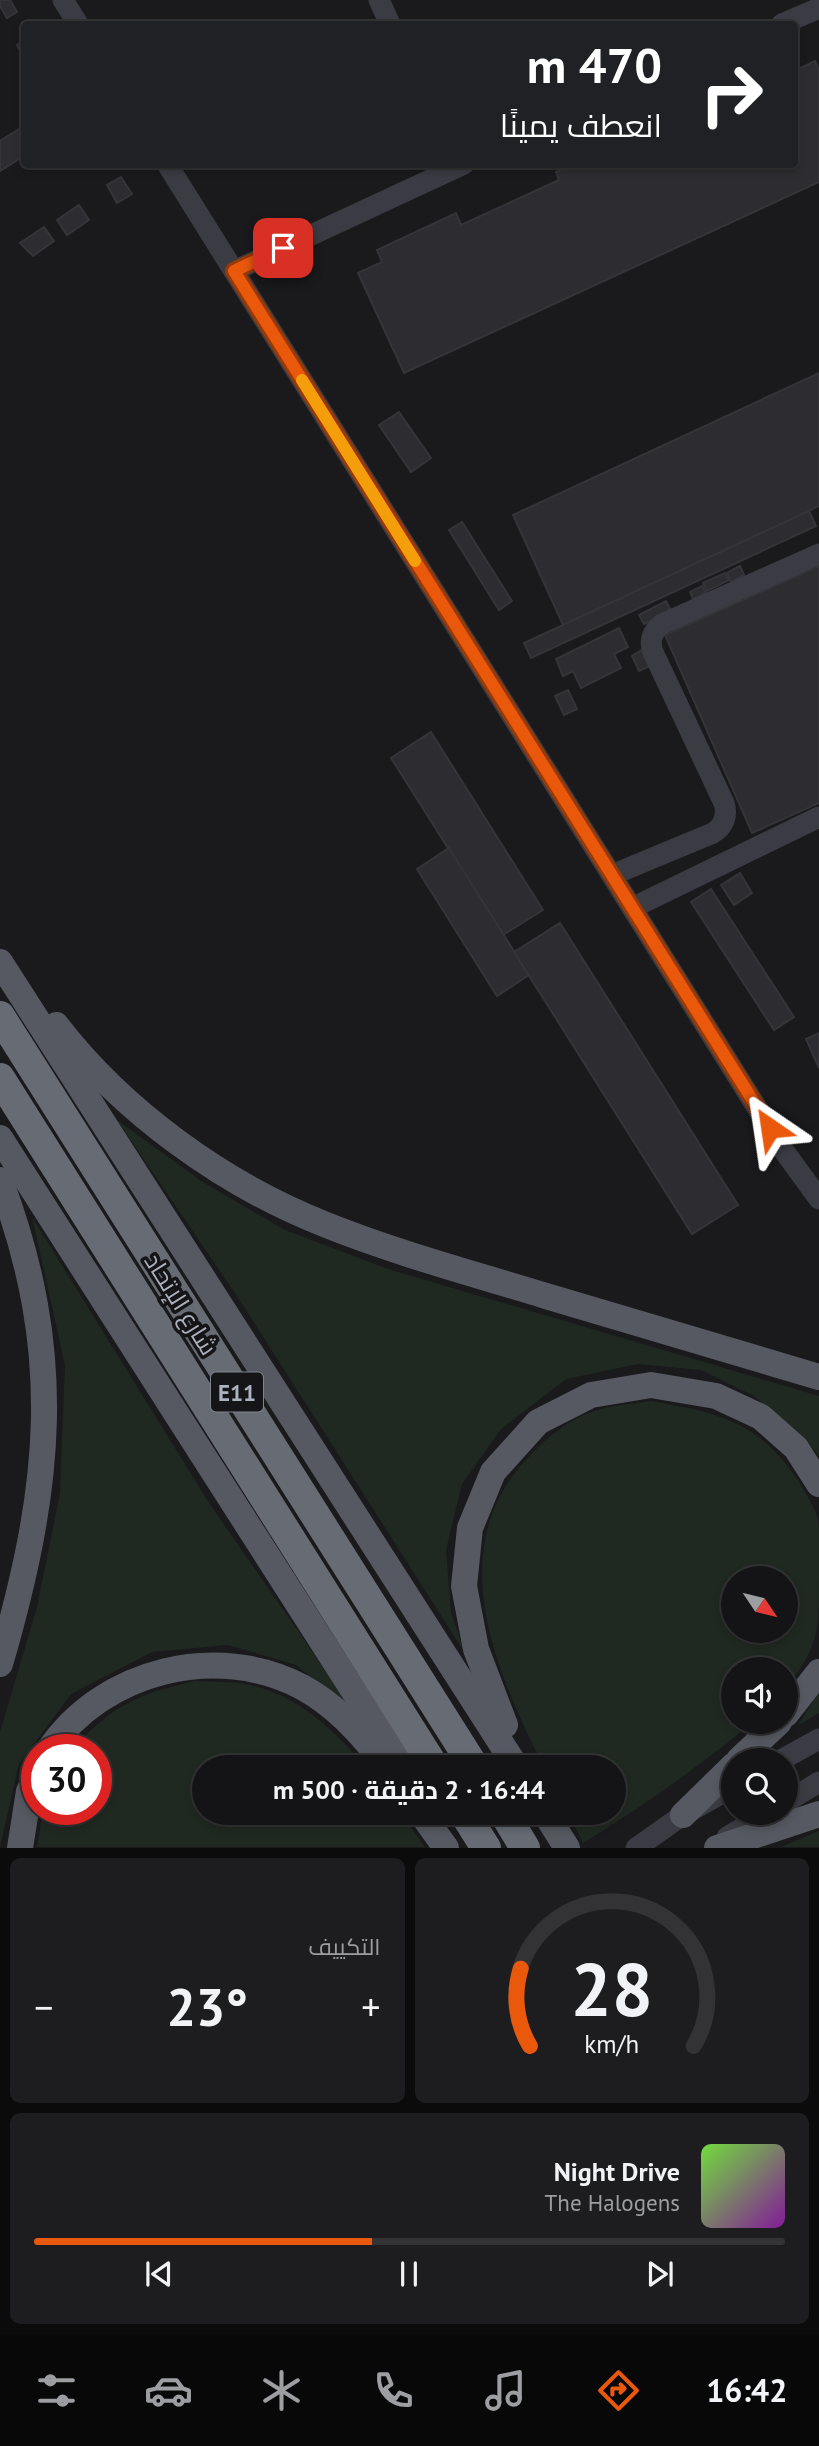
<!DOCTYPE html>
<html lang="ar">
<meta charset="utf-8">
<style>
:root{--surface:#141416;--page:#1d1d1f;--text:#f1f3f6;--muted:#9d9ea1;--line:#333335;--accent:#ea580c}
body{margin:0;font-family:"PT Sans",Cairo,sans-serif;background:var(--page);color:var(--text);direction:rtl;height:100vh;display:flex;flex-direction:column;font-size:26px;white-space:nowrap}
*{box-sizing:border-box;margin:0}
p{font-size:23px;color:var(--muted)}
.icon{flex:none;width:38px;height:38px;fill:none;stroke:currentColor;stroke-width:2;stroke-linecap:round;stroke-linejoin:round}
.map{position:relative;height:1848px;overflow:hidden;direction:ltr}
.drawer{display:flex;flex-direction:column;gap:10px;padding:10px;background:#0b0b0c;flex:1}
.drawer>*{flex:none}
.guide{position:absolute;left:21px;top:21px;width:777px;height:147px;border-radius:7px;box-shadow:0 4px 10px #0003,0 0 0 2px var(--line);direction:rtl;background:#202124;color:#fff;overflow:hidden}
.needle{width:46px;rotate:125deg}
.fabs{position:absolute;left:721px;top:1566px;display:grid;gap:14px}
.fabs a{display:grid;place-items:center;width:77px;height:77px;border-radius:50%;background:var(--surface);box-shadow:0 4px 10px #0003,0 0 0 2px var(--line);font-size:35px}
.speed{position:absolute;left:21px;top:1734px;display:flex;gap:14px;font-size:35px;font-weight:700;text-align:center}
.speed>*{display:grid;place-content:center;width:91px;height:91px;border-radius:50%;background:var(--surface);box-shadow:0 4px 10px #0003,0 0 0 2px var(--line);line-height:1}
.speed .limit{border:10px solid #d22;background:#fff;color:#111}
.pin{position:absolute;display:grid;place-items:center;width:60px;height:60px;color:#fff;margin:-30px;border-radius:14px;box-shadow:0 4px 10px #0006}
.me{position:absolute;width:77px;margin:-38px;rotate:328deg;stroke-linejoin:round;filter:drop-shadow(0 0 5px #0008)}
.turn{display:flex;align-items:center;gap:24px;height:147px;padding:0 21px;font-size:32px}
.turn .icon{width:91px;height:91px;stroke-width:2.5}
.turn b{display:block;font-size:49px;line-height:60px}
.big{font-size:52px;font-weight:700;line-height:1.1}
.drawer .widget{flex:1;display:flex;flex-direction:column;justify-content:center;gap:10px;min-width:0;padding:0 24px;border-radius:10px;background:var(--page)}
.drawer .dial{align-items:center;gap:0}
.dial svg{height:182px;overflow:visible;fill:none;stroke:var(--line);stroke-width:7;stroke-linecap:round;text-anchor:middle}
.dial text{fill:var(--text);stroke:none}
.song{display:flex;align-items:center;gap:21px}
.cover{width:84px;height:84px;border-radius:10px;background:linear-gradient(135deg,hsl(100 70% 55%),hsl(290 70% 35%))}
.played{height:7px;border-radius:4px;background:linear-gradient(90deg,var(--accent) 45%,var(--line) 45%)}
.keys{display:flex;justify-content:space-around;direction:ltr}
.heat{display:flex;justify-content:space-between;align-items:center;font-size:38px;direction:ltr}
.drawer .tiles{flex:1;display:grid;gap:10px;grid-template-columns:1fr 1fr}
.widget:last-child{grid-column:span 2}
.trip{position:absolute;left:192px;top:1755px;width:434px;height:70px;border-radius:35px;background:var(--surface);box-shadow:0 4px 10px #0003,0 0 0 2px var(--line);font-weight:700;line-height:70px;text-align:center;direction:rtl}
.menu{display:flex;height:112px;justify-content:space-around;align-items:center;background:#080809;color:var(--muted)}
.menu .icon{width:49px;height:49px}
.menu .selected{color:var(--accent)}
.menu b{font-size:32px;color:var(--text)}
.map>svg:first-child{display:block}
</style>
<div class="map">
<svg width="819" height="1848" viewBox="0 0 819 1848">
<rect width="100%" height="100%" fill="#1a1a1d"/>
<!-- green -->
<g fill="#202921" fill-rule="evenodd">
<polygon points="117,1120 204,1183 285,1230 388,1269 819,1396 819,1457 815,1450 754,1396 701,1370 638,1364 566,1379 501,1429 462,1484 446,1550 451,1613 465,1653 243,1305"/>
<polygon points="32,1217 209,1503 352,1709 296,1665 228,1645 152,1652 71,1694 19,1764 0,1847 0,1732 37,1607 60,1493 65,1365"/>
<path d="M651 1401C719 1413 759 1421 799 1482 806 1495 818 1511 819 1526 819 1543 819 1562 819 1579 819 1631 819 1646 786 1688V1670H733V1722H753C699 1767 643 1806 583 1843L568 1813H614V1768L544 1767C497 1674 442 1551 525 1461 545 1439 569 1418 598 1410 615 1405 633 1404 651 1401ZM786 1578V1631H733V1578Z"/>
<path d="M195 1681C213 1682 232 1681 249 1685 298 1694 335 1732 366 1767L205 1768V1813H401L425 1847H37L43 1810H96V1750H71C114 1705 135 1695 195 1681Z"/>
<polygon points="819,1692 819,1713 798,1725"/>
<polygon points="819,1831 819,1847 781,1847"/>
</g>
<!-- building -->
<g fill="#2d2d31" stroke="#343439" stroke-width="2">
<polygon points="1,0 10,0 17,12 7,18 0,6"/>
<polygon points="24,40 24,58 17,45"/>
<polygon points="815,61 819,70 819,182 404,373 358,273 382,262 377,250 456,213 461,225 559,180 556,172 572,164 794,164 794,71"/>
<polygon points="24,126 24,156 0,171 0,141"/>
<polygon points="121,177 132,194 117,203 107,185"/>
<polygon points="79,205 89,220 67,235 57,220"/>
<polygon points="44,227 54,241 33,256 20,243"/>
<polygon points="819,373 819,506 563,625 513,515"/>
<polygon points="399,412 431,458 411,472 379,425"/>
<polygon points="809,511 816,526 531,658 524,643"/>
<polygon points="462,522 512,601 499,610 449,530"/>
<polygon points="740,566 744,575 731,582 727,573"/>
<polygon points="819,566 819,803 752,833 665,635"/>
<polygon points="725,573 729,580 707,591 703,583"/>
<polygon points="702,586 706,593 693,599 690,592"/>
<polygon points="666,601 671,611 644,624 639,615"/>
<polygon points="619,628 628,647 614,654 621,668 581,688 573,671 563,676 556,659"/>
<polygon points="642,650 650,666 639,671 632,656"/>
<polygon points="568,690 577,709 564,715 555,696"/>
<polygon points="431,732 543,910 503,935 391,758"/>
<polygon points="449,848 529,975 497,996 417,869"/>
<polygon points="740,873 752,893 734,905 721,885"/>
<polygon points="711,889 794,1017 774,1030 691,902"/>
<polygon points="560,923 738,1205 692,1234 514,952"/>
<polygon points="819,1033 819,1068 806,1039"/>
</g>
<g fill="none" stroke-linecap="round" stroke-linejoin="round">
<!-- minor -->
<g stroke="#3b3c43" stroke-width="21">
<polyline points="63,0 78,24"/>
<polyline points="379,0 390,24"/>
<polyline points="782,24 819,8"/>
<polyline points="167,164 784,1151 819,1199"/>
<polyline points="234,271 464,164"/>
<path d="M612 875 713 833C724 826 728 816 724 803L653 652C649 641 652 631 662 624L819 554"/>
<polyline points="632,908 819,817"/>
<polyline points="781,1760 819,1739"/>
<polyline points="786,1802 819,1782"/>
<polyline points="727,1837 767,1813"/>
<polyline points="636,1848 683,1815 733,1787"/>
</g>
<!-- major -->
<g stroke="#575962" stroke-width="26">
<polyline points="0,962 517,1768"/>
<path d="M56 1025C122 1111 223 1184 324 1224 396 1253 471 1273 546 1296 637 1323 728 1350 819 1377"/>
<polyline points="0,1138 403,1768"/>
<path d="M0 1180C66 1355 51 1488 0 1664"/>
<polyline points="786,1714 819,1672"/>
<polyline points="505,1725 476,1649 464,1586 470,1528 493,1472 538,1422 591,1395 651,1385 716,1396 761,1417 796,1448 819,1484"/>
<path d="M49 1750C103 1670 217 1642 302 1687 335 1705 365 1737 387 1768"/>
<polyline points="739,1760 779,1722"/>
<polyline points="421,1813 446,1848"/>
<polyline points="545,1813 567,1848"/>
<polyline points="683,1815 733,1766"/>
<polyline points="20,1848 29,1791 37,1776"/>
<polyline points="717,1848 819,1814"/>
</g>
<!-- highway -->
<g stroke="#666b74" stroke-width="30">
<polyline points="0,1016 475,1768"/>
<polyline points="0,1078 435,1768"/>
<polyline points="464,1813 486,1848"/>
<polyline points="504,1813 525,1848"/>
</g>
</g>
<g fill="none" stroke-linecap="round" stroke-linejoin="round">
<!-- route casing -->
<g stroke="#983908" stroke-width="18">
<polyline id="route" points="283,248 234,271 770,1128"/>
</g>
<!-- route -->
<use href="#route" stroke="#ea580c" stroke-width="12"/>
<!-- slow -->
<polyline stroke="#f59e0b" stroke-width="12" points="302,380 415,561"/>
</g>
<g text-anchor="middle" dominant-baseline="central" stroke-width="7" stroke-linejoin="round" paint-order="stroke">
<!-- shield labels -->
<rect fill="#151518" stroke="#7f838c" stroke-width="2" x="211" y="1372.5" width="52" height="39" rx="5"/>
<g font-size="23" font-weight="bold" fill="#acb2be">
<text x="237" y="1392">E11</text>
</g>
<!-- street labels -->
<g font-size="24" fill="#acb2be" stroke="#151518">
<text transform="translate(181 1304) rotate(58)">شارع الإتحاد</text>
</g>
</g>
</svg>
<div class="fabs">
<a><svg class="needle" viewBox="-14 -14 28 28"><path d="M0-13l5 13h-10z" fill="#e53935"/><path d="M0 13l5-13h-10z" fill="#9d9ea1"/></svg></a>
<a><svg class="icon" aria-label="sound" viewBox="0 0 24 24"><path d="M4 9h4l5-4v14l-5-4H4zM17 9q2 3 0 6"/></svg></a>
<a><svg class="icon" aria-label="search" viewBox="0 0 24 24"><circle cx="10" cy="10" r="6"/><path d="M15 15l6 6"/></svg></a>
</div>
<div class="speed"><div class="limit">30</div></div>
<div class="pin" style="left:283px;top:248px;background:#d93025"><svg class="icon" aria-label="arrive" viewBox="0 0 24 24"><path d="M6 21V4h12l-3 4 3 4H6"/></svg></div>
<svg class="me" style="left:770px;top:1128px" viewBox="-20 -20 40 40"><path d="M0-17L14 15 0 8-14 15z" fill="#ea580c" stroke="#fff" stroke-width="4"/></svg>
<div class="trip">16:44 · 2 دقيقة · 500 m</div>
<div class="guide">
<div class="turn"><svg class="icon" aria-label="right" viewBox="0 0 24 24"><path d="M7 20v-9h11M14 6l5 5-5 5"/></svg><div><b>470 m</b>انعطف يمينًا</div></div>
</div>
</div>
<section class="drawer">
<div class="tiles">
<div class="widget dial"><svg viewBox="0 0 100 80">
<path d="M14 69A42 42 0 1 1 86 69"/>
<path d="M14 69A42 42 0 0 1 10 35" stroke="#ea580c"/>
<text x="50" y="56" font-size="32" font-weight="700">28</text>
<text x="50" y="72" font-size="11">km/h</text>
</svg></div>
<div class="widget"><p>التكييف</p>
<div class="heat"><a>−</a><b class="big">23°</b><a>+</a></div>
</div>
<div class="widget">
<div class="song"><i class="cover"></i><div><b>Night Drive</b><p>The Halogens</p></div></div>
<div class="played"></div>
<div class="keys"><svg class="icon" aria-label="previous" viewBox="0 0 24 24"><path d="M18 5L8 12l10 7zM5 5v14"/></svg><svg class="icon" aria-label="pause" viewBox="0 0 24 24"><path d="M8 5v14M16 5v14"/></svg><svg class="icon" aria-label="next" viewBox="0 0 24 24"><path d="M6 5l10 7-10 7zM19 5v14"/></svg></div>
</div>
</div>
</section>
<nav class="menu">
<b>16:42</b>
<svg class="icon selected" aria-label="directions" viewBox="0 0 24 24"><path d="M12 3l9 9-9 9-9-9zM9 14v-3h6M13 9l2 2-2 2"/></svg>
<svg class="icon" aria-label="music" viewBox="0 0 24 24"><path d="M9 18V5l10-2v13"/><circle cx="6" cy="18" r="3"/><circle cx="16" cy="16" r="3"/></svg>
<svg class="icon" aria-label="phone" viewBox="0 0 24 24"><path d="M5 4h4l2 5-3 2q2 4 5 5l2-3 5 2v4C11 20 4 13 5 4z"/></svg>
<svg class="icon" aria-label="climate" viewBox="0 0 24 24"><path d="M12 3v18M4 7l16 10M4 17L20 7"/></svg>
<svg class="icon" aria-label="car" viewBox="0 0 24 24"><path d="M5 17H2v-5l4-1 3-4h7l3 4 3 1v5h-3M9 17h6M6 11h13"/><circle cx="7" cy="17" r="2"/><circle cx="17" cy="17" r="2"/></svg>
<svg class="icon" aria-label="filters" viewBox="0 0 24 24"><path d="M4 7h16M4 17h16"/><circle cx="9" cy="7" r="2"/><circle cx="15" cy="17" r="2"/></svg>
</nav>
